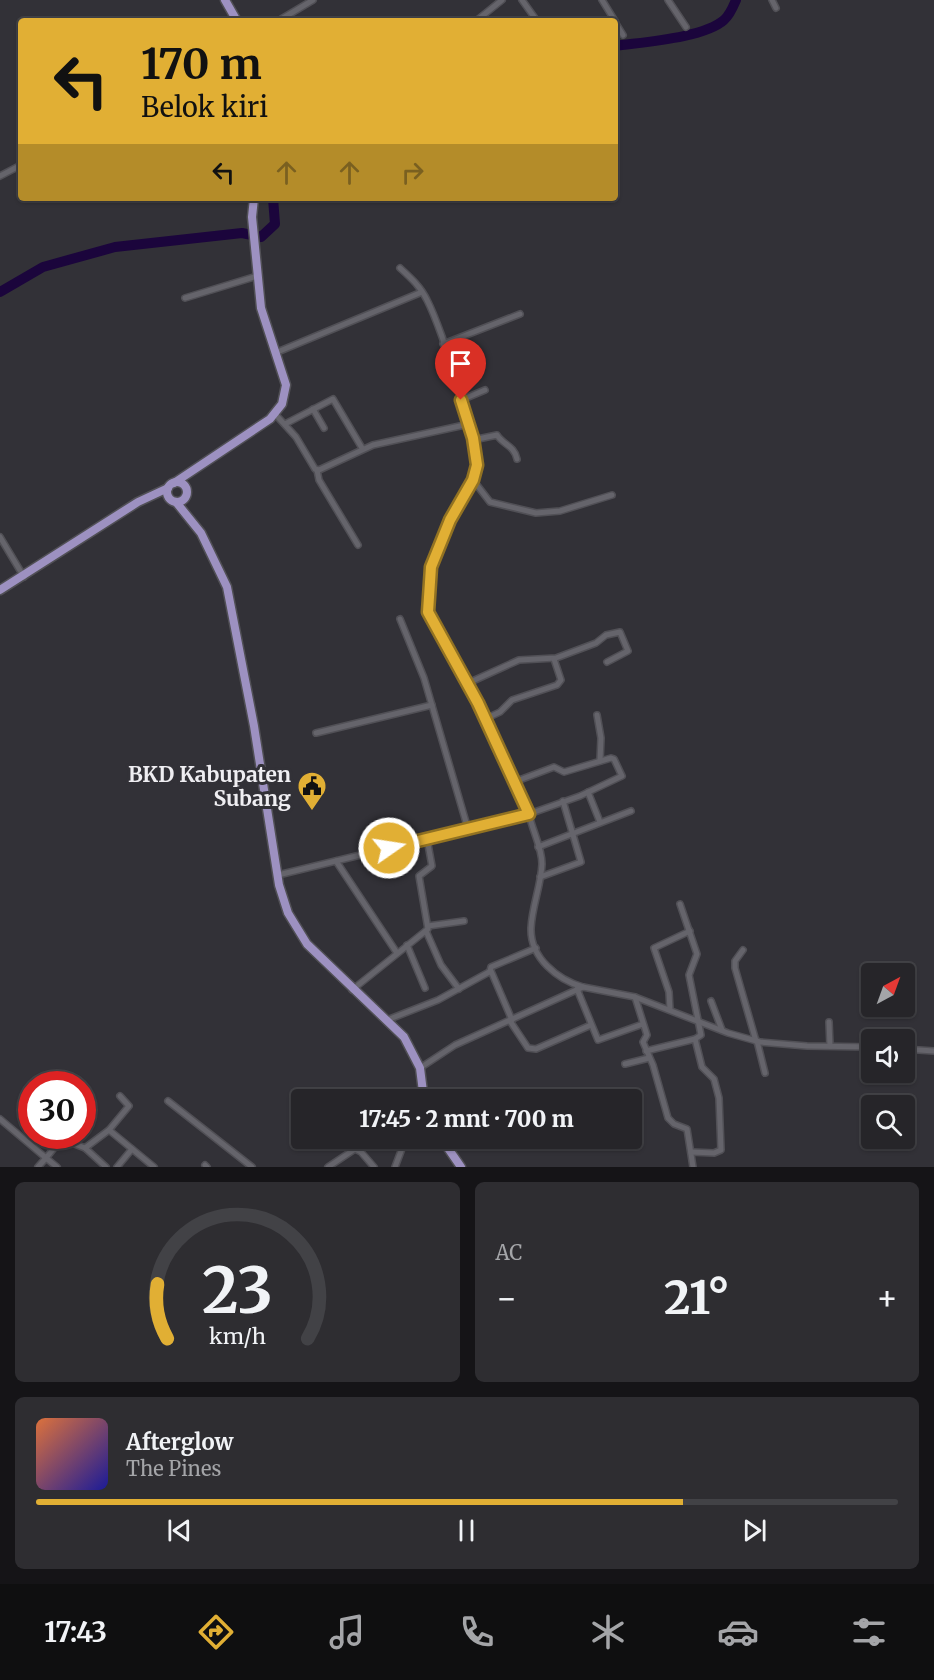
<!DOCTYPE html>
<html lang="id">
<meta charset="utf-8">
<style>
:root{--surface:#262529;--page:#2e2d31;--text:#f1f3f6;--muted:#a4a5a8;--line:#424246;--accent:#e1af34}
body{margin:0;font-family:Merriweather,serif;background:var(--page);color:var(--text);height:100vh;display:flex;flex-direction:column;font-size:22px;white-space:nowrap}
*{box-sizing:border-box;margin:0}
p{font-size:20px;color:var(--muted)}
.icon{flex:none;width:33px;height:33px;fill:none;stroke:currentColor;stroke-width:2;stroke-linecap:round;stroke-linejoin:round}
.map{position:relative;height:1167px;overflow:hidden}
.details{display:flex;flex-direction:column;gap:15px;padding:15px;background:#151417;flex:1}
.details>*{flex:none}
.guide{position:absolute;left:18px;top:18px;width:600px;height:183px;border-radius:6px;box-shadow:0 2px 4px #0004,0 0 0 2px var(--line);background:#e1af34;color:#111;overflow:hidden}
.needle{width:39px;rotate:41deg}
.buttons{position:absolute;left:861px;top:963px;display:grid;gap:12px}
.buttons a{display:grid;place-items:center;width:54px;height:54px;border-radius:6px;background:var(--surface);box-shadow:0 2px 4px #0004,0 0 0 2px var(--line);font-size:30px}
.speed{position:absolute;left:18px;top:1071px;display:flex;gap:12px;font-size:30px;font-weight:700;text-align:center}
.speed>*{display:grid;place-content:center;width:78px;height:78px;border-radius:50%;background:var(--surface);box-shadow:0 2px 4px #0004,0 0 0 2px var(--line);line-height:1}
.speed .limit{border:9px solid #d22;background:#fff;color:#111}
.pin{position:absolute;display:grid;place-items:center;width:51px;height:51px;color:#fff;margin:-62px -26px;border-radius:50% 50% 50% 0;rotate:-45deg;box-shadow:0 0 6px #0007}
.pin .icon{rotate:45deg}
.me{position:absolute;width:66px;margin:-33px;rotate:77deg;stroke-linejoin:round;filter:drop-shadow(0 0 4px #0008)}
.turn{display:flex;align-items:center;gap:21px;height:126px;padding:0 24px;font-size:27px}
.turn .icon{width:78px;height:78px;stroke-width:2.5}
.turn b{display:block;font-size:42px;line-height:51px}
.lanes{display:flex;align-items:center;height:57px;padding:0 24px;background:#0003;justify-content:center;gap:30px;direction:ltr}
.lanes .off{opacity:.35}
.big{font-size:45px;font-weight:800;line-height:1.1}
.details .card{flex:1;display:flex;flex-direction:column;justify-content:center;gap:9px;min-width:0;padding:0 21px;border-radius:9px;background:var(--page)}
.details .dial{align-items:center;gap:0}
.dial svg{height:156px;overflow:visible;fill:none;stroke:var(--line);stroke-width:7;stroke-linecap:round;text-anchor:middle}
.dial text{fill:var(--text);stroke:none}
.song{display:flex;align-items:center;gap:18px}
.cover{width:72px;height:72px;border-radius:9px;background:linear-gradient(135deg,hsl(20 70% 55%),hsl(240 70% 35%))}
.played{height:6px;border-radius:3px;background:linear-gradient(90deg,var(--accent) 75%,var(--line) 75%)}
.keys{display:flex;justify-content:space-around;direction:ltr}
.heat{display:flex;justify-content:space-between;align-items:center;font-size:33px;direction:ltr}
.details .tiles{flex:1;display:grid;gap:15px;grid-template-columns:1fr 1fr}
.card:last-child{grid-column:span 2}
.trip{position:absolute;left:291px;top:1089px;width:351px;height:60px;border-radius:6px;background:var(--surface);box-shadow:0 2px 4px #0004,0 0 0 2px var(--line);font-weight:800;line-height:60px;text-align:center}
.dock{display:flex;height:96px;justify-content:space-around;align-items:center;background:#0f0f10;color:var(--muted)}
.dock .icon{width:42px;height:42px}
.dock .on{color:var(--accent)}
.dock b{font-size:27px;color:var(--text)}
.map>svg:first-child{display:block}
</style>
<div class="map">
<svg width="934" height="1167" viewBox="0 0 934 1167">
<rect width="100%" height="100%" fill="#323137"/>
<g fill="none" stroke-linecap="round" stroke-linejoin="round">
<!-- river -->
<g stroke="#1b053c" stroke-width="10">
<path d="M615 46C642 42 704 38 724 20 730 15 733 7 736 0"/>
<polyline points="0,292 43,267 115,247 242,233 261,237 275,224 273,198"/>
</g>
<!-- minor casing -->
<g stroke="#515056" stroke-width="8">
<g id="minor">
<polyline points="522,0 537,21"/>
<polyline points="602,0 615,21"/>
<polyline points="668,0 686,27"/>
<polyline points="772,0 776,8"/>
<polyline points="278,21 313,0"/>
<polyline points="476,21 502,0"/>
<polyline points="615,22 623,35"/>
<polyline points="0,176 21,165"/>
<path d="M400 268C411 278 421 287 427 300 442 329 483 452 473 480 470 488 463 496 459 503 443 533 418 583 430 617L478 703 529 814 580 796 622 776 614 759 611 758 564 772 554 767 514 782"/>
<polyline points="185,298 257,276"/>
<polyline points="443,344 520,314"/>
<polyline points="275,353 422,292"/>
<polyline points="461,400 485,390"/>
<polyline points="313,409 324,428"/>
<polyline points="275,414 296,437 315,469 319,470 373,445 469,424"/>
<polyline points="285,424 333,399 362,448"/>
<path d="M473 440 497 435C503 445 514 445 517 459"/>
<polyline points="317,470 319,480 358,545"/>
<polyline points="473,480 490,502 536,513 560,511 612,495"/>
<polyline points="0,537 24,577"/>
<polyline points="400,619 424,678 468,829"/>
<polyline points="466,684 519,660 556,658 596,643 606,635 620,632 628,651 607,662"/>
<polyline points="597,715 601,738 600,761"/>
<polyline points="485,719 500,712 512,700 557,685 561,680 554,659"/>
<polyline points="316,733 432,705"/>
<polyline points="588,792 600,822"/>
<polyline points="538,847 631,811"/>
<polyline points="336,861 397,953"/>
<path d="M278 875 529 814C532 830 542 847 542 864 541 886 532 906 531 928 530 958 558 980 583 987"/>
<polyline points="540,877 581,862 563,801"/>
<polyline points="428,926 464,921"/>
<polyline points="426,931 441,965 459,989"/>
<polyline points="407,945 425,988"/>
<polyline points="743,950 735,961 735,968 756,1041"/>
<polyline points="490,971 491,967 536,948"/>
<polyline points="577,989 598,1040 643,1024"/>
<polyline points="352,990 428,929 419,876 432,866 427,839"/>
<polyline points="635,997 647,1035 643,1042 653,1065 668,1118 674,1124 687,1129 693,1167"/>
<polyline points="711,1001 722,1030"/>
<polyline points="670,1010 669,992 654,948 690,931"/>
<polyline points="387,1020 438,1000 491,971 512,1020"/>
<polyline points="510,1021 528,1048 536,1049 591,1025"/>
<polyline points="829,1022 830,1046"/>
<polyline points="757,1041 765,1073"/>
<polyline points="904,1049 934,1051"/>
<polyline points="646,1051 695,1039 701,1035 689,975 697,954 680,904"/>
<polyline points="625,1064 649,1058"/>
<polyline points="420,1068 455,1045 583,987 635,997 728,1033 760,1042 807,1046 872,1047"/>
<polyline points="371,1100 371,1098"/>
<polyline points="168,1101 252,1167"/>
<polyline points="0,1119 46,1158 55,1147 67,1141 85,1148 106,1167"/>
<polyline points="109,1130 129,1106 120,1096"/>
<polyline points="357,1138 357,1149"/>
<polyline points="85,1148 109,1130 154,1167"/>
<polyline points="691,1152 714,1153 721,1150 719,1098 714,1079 702,1067 695,1039"/>
<polyline points="205,1165 207,1167"/>
<polyline points="38,1167 46,1158 57,1167"/>
<polyline points="117,1167 132,1149"/>
<polyline points="328,1167 355,1149 361,1152 374,1167"/>
<polyline points="395,1167 406,1138"/>
</g>
</g>
<!-- primary casing -->
<g stroke="#515056" stroke-width="11">
<g id="primary">
<polyline points="225,0 237,21"/>
<circle cx="177" cy="492" r="10"/>
<polyline points="174,483 270,419 282,404 286,385 261,308 252,217 254,198"/>
<polyline points="176,502 201,533 227,587 254,726 279,885 288,913 307,944 404,1037 420,1068 424,1100"/>
<polyline points="0,590 138,502 168,488"/>
<polyline points="441,1138 461,1167"/>
</g>
</g>
<!-- minor -->
<use href="#minor" stroke="#65646b" stroke-width="5"/>
<!-- primary -->
<use href="#primary" stroke="#9d91c1" stroke-width="8"/>
</g>
<g fill="none" stroke-linecap="round" stroke-linejoin="round">
<!-- route casing -->
<g stroke="#927222" stroke-width="15">
<polyline id="route" points="389,848 529,814 478,703 428,612 431,567 450,520 473,480 477,465 473,438 461,400"/>
</g>
<!-- route -->
<use href="#route" stroke="#e1af34" stroke-width="10"/>
</g>
<!-- icons -->
<defs>
<g id="civic-pin" transform="scale(1.5)"><path d="M0 17L-7.5 6A9.5 9.5 0 1 1 7.5 6Z" fill="#e1af34" stroke="#323137"/><path d="M-.6-6.5H3V-4.5H.6V-3L4-1V1h2V6H-6V1h2V-1L-.6-3ZM-1.2 2.5V6h2.4V2.5Z" fill="#111"/></g>
</defs>
<g fill-rule="evenodd">
<use href="#civic-pin" x="312" y="786"/>
</g>
<g text-anchor="middle" dominant-baseline="central" stroke-width="6" stroke-linejoin="round" paint-order="stroke">
<!-- poi labels -->
<g font-size="21" font-weight="bold" fill="#efeef2" stroke="#323137" text-anchor="end">
<text x="291" y="774">BKD Kabupaten<tspan x="291" dy="24">Subang</tspan></text>
</g>
</g>
</svg>
<div class="buttons">
<a><svg class="needle" viewBox="-14 -14 28 28"><path d="M0-13l5 13h-10z" fill="#e53935"/><path d="M0 13l5-13h-10z" fill="#a4a5a8"/></svg></a>
<a><svg class="icon" aria-label="sound" viewBox="0 0 24 24"><path d="M4 9h4l5-4v14l-5-4H4zM17 9q2 3 0 6"/></svg></a>
<a><svg class="icon" aria-label="search" viewBox="0 0 24 24"><circle cx="10" cy="10" r="6"/><path d="M15 15l6 6"/></svg></a>
</div>
<div class="speed"><div class="limit">30</div></div>
<div class="pin" style="left:461px;top:400px;background:#d93025"><svg class="icon" aria-label="arrive" viewBox="0 0 24 24"><path d="M6 21V4h12l-3 4 3 4H6"/></svg></div>
<svg class="me" style="left:389px;top:848px" viewBox="-20 -20 40 40"><circle r="17" fill="#e1af34" stroke="#fff" stroke-width="3"/><path d="M0-11L8 9 0 5-8 9z" fill="#fff"/></svg>
<div class="trip">17:45 · 2 mnt · 700 m</div>
<div class="guide">
<div class="turn"><svg class="icon" aria-label="left" viewBox="0 0 24 24"><path d="M17 20v-9H6M10 6l-5 5 5 5"/></svg><div><b>170 m</b>Belok kiri</div></div>
<div class="lanes"><svg class="icon" aria-label="left" viewBox="0 0 24 24"><path d="M17 20v-9H6M10 6l-5 5 5 5"/></svg><svg class="icon off" aria-label="ahead" viewBox="0 0 24 24"><path d="M12 20V5M6 11l6-6 6 6"/></svg><svg class="icon off" aria-label="ahead" viewBox="0 0 24 24"><path d="M12 20V5M6 11l6-6 6 6"/></svg><svg class="icon off" aria-label="right" viewBox="0 0 24 24"><path d="M7 20v-9h11M14 6l5 5-5 5"/></svg></div>
</div>
</div>
<section class="details">
<div class="tiles">
<div class="card dial"><svg viewBox="0 0 100 80">
<path d="M14 69A42 42 0 1 1 86 69"/>
<path d="M14 69A42 42 0 0 1 9 41" stroke="#e1af34"/>
<text x="50" y="56" font-size="32" font-weight="700">23</text>
<text x="50" y="72" font-size="11">km/h</text>
</svg></div>
<div class="card"><p>AC</p>
<div class="heat"><a>−</a><b class="big">21°</b><a>+</a></div>
</div>
<div class="card">
<div class="song"><i class="cover"></i><div><b>Afterglow</b><p>The Pines</p></div></div>
<div class="played"></div>
<div class="keys"><svg class="icon" aria-label="previous" viewBox="0 0 24 24"><path d="M18 5L8 12l10 7zM5 5v14"/></svg><svg class="icon" aria-label="pause" viewBox="0 0 24 24"><path d="M8 5v14M16 5v14"/></svg><svg class="icon" aria-label="next" viewBox="0 0 24 24"><path d="M6 5l10 7-10 7zM19 5v14"/></svg></div>
</div>
</div>
</section>
<nav class="dock">
<b>17:43</b>
<svg class="icon on" aria-label="directions" viewBox="0 0 24 24"><path d="M12 3l9 9-9 9-9-9zM9 14v-3h6M13 9l2 2-2 2"/></svg>
<svg class="icon" aria-label="music" viewBox="0 0 24 24"><path d="M9 18V5l10-2v13"/><circle cx="6" cy="18" r="3"/><circle cx="16" cy="16" r="3"/></svg>
<svg class="icon" aria-label="phone" viewBox="0 0 24 24"><path d="M5 4h4l2 5-3 2q2 4 5 5l2-3 5 2v4C11 20 4 13 5 4z"/></svg>
<svg class="icon" aria-label="climate" viewBox="0 0 24 24"><path d="M12 3v18M4 7l16 10M4 17L20 7"/></svg>
<svg class="icon" aria-label="car" viewBox="0 0 24 24"><path d="M5 17H2v-5l4-1 3-4h7l3 4 3 1v5h-3M9 17h6M6 11h13"/><circle cx="7" cy="17" r="2"/><circle cx="17" cy="17" r="2"/></svg>
<svg class="icon" aria-label="filters" viewBox="0 0 24 24"><path d="M4 7h16M4 17h16"/><circle cx="9" cy="7" r="2"/><circle cx="15" cy="17" r="2"/></svg>
</nav>
